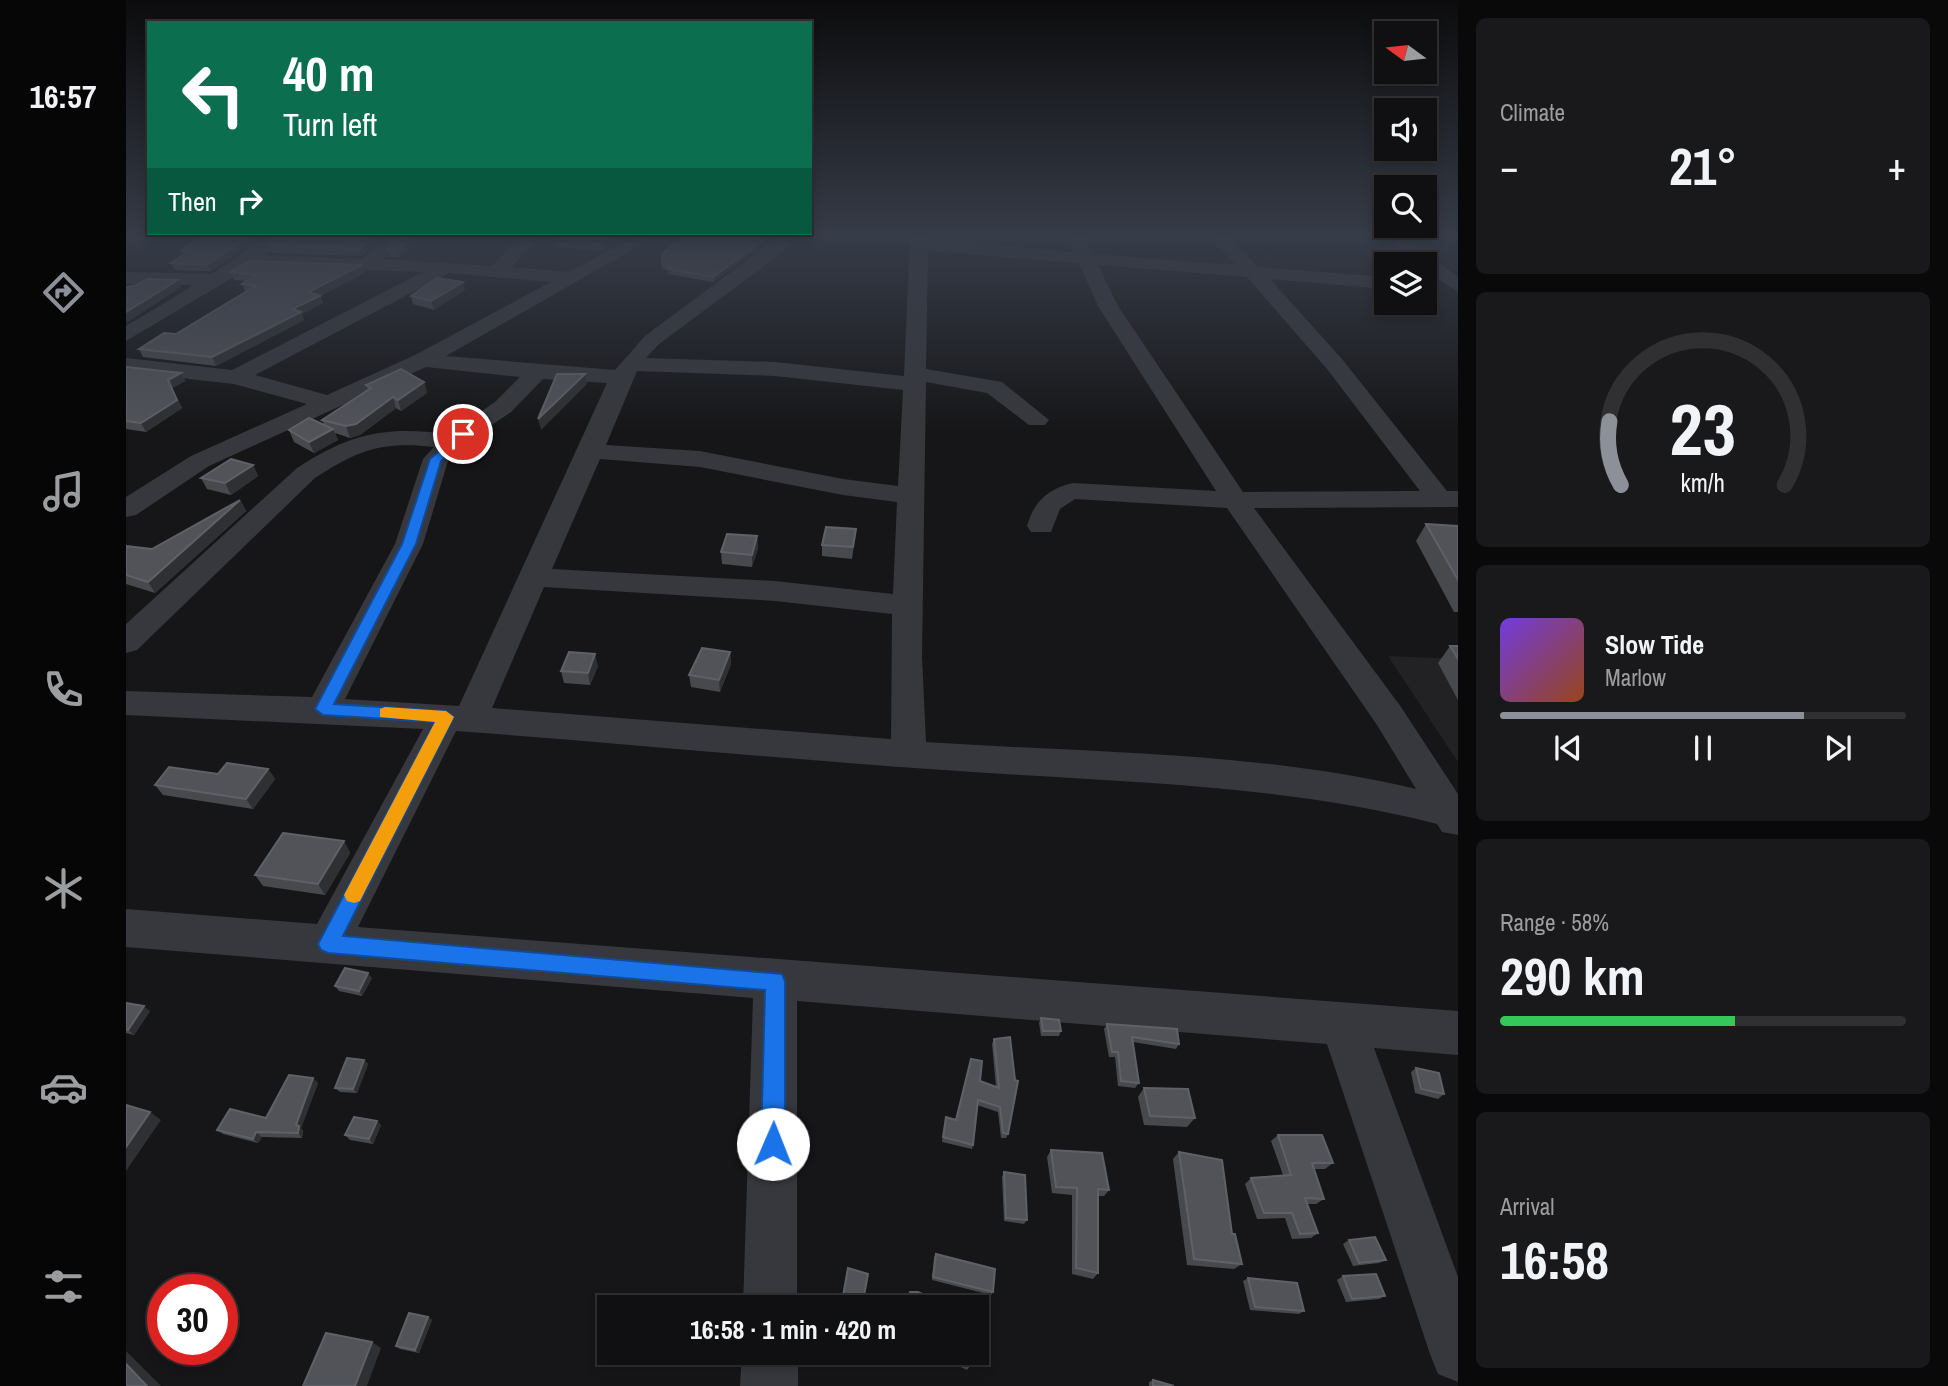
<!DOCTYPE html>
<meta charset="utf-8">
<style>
:root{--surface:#101012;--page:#19191b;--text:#f1f3f6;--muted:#9c9d9f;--line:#303032;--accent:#8c9099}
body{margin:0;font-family:"Archivo Narrow",sans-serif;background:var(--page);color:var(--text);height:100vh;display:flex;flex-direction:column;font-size:26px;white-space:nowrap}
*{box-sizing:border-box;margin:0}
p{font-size:23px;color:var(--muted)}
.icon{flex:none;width:38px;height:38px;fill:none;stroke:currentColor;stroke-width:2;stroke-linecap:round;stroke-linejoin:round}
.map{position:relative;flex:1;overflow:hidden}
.drawer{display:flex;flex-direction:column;gap:18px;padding:18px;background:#09090a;width:490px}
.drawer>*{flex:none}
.top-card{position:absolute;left:21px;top:21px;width:665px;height:214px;border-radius:0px;box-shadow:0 4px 10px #0003,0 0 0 2px var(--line);background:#0b6e4f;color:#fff;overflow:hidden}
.needle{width:46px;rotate:285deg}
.buttons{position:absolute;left:1248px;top:21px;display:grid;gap:14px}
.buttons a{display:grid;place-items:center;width:63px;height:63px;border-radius:0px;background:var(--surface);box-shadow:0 4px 10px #0003,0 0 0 2px var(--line);font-size:35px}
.speed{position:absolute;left:21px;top:1274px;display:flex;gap:14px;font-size:35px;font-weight:700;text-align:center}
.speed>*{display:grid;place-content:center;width:91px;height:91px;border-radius:50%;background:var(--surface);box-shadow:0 4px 10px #0003,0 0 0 2px var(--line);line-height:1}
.speed .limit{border:10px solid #d22;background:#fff;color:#111}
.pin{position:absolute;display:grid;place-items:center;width:60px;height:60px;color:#fff;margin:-30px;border:4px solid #fff;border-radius:50%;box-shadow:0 2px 7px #0007}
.me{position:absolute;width:77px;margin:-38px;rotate:1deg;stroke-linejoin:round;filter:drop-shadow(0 0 5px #0008)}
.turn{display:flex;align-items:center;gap:24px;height:147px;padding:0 21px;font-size:32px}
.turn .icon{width:91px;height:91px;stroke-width:2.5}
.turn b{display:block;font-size:49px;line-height:60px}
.then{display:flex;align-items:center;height:66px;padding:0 21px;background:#0003;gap:14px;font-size:26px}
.big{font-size:52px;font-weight:700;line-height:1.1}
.drawer .card{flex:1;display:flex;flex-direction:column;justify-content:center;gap:10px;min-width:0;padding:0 24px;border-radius:10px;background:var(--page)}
.drawer .dial{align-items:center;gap:0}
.dial svg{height:182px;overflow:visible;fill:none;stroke:var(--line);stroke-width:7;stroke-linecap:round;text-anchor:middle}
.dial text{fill:var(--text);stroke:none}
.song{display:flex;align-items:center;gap:21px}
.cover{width:84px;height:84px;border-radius:10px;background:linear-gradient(135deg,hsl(260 70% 55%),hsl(20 70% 35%))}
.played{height:7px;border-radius:4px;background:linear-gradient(90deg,var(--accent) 75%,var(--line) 75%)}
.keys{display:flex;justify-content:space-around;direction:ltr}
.heat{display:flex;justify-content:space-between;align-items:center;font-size:38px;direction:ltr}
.charge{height:10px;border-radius:5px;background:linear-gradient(90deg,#34c759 58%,var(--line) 0)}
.trip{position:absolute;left:471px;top:1295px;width:392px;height:70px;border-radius:0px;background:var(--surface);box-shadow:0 4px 10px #0003,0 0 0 2px var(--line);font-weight:700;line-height:70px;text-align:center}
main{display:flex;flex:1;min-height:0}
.tab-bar{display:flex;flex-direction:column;width:126px;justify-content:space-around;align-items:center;background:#060607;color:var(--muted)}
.tab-bar .icon{width:49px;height:49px}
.tab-bar .on{color:var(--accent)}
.tab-bar b{font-size:32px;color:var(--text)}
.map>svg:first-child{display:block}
</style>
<main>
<nav class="tab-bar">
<b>16:57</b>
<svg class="icon on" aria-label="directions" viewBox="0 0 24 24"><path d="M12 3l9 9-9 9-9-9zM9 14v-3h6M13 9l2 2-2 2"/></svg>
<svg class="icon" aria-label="music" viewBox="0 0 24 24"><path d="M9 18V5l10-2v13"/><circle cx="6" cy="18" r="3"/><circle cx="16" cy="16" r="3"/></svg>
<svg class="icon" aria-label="phone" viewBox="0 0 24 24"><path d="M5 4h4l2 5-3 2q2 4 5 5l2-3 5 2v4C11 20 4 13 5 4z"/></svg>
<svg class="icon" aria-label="climate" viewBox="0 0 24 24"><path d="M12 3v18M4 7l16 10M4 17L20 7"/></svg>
<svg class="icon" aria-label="car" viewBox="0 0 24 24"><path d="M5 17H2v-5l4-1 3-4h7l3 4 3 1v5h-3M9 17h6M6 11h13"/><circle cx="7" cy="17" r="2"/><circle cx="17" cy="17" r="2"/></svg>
<svg class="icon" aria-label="filters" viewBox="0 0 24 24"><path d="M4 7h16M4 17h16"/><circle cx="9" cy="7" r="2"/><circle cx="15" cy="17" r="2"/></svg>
</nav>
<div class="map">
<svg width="1332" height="1386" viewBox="0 0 1332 1386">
<rect width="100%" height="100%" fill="#161618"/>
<!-- built -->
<polygon fill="#222225" points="1262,656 1332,659 1332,762"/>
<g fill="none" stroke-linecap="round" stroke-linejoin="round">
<!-- minor -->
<g fill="#37383d" fill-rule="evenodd">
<path d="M140 237H160L139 255 236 259 260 237H279L257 259 367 266 393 237H412L386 267 443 272 507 237H529L320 356 489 370 519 336 652 237H671L652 256 533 344 520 358 649 362 778 376 784 237 948 252 941 237H959L967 254 1110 265 1083 237H1102L1132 267 1260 277V289L1144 279 1216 359 1321 491H1332V507L1128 508 1275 707 1332 794V835L1316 832 1311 824C1154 784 993 782 832 771 665 760 497 743 330 731L232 927 1332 1011V1055L1248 1048 1332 1277V1382L1312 1374 1304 1354 1201 1044 671 1001V1307H617L627 998 0 947V909L191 924 297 729 0 715V691L186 697 269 544 297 459 308 447C256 441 232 450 189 478L11 650 0 653V624L171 468C225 433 259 426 322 434L369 402 394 377 300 367 83 466 10 515 0 517V497L65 456 181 404 108 384 0 372V358L106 370 297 272 126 266 0 341V326L68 285 0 284V272L86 274ZM802 251 953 263 972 306 1090 491 947 483C922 489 908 501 901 526L905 532H925L934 509 949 499 1101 508 1251 725 1290 789C1130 751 963 753 800 742L796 657 800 382 861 393 903 425H919L923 420 876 382 800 369ZM972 265 1121 277 1201 369 1294 491 1117 492 992 306ZM323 273 425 282 289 355 201 395 129 375ZM511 371 649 376 777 390 772 486 717 479 574 451 480 445ZM417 379 481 383 333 706 219 699 297 544 322 461 345 439 385 412ZM474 459 574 467 717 495 771 502 767 594 649 581 426 569ZM418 587 649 601 766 614 765 739 366 708Z"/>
<polygon points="1259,237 1279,237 1332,277 1332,292 1298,269 1298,264 1292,264"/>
<polygon points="616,1353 672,1353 672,1386 614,1386"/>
</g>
</g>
<!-- wall -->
<g fill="#47494d">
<polygon points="74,237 85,271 49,270 45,263 57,255 55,251"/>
<polygon points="152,237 256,237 235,256 146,253 143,245"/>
<polygon points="273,237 274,257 263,257 261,249"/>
<polygon points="430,239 489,240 476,251 432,247"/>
<polygon points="641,242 587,282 542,274 542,270 536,269 536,254"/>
<polygon points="236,265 238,273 194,296 197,303 176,314 178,320 90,366 17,357 13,349 50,334 121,292 119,291 116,284 120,281 108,280 104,272"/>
<polygon points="339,290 308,310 287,304 285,296"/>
<polygon points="0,367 55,373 59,381 46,388 56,408 20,432 0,429"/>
<polygon points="298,382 301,393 275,411 270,408 234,435 224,438 209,433 212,440 188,453 168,442 163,430 198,425 196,420 242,390 240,385"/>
<polygon points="127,465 132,476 105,495 81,489 75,478"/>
<polygon points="114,500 120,511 29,593 0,584 0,546 26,549"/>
<polygon points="1300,524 1332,526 1332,612 1328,612 1290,541"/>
<polygon points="730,529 726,559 696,556 696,545"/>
<polygon points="631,536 632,548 626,567 596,564 595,552"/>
<polygon points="1324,646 1332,646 1332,700 1312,663"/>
<polygon points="604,652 605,664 594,692 565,687 563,675"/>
<polygon points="472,666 464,685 438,683 435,671"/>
<polygon points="142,769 149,779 127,809 37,795 29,785 92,774"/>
<polygon points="218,841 224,853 199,895 137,886 129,875"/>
<polygon points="246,978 236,996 213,991 209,986"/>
<polygon points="0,1003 24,1011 8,1035 0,1033"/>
<polygon points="915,1018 935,1031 933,1036 915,1036 913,1023"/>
<polygon points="981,1024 1053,1044 1050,1049 1007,1042 1013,1083 1009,1088 992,1086 989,1057 983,1057 978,1029"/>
<polygon points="868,1039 882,1134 880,1138 875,1138 872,1112 851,1105 847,1145 846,1149 816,1142 820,1117 830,1120 854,1081 870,1087 866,1044"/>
<polygon points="238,1060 242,1064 231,1093 214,1092 209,1088"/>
<polygon points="1290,1068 1318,1094 1312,1099 1289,1093 1285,1072"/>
<polygon points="192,1083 175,1128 177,1131 176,1138 136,1137 132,1143 97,1134 91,1130 140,1118"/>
<polygon points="1018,1088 1069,1118 1061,1127 1018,1125 1012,1097"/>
<polygon points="255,1125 247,1144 224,1140 219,1135"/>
<polygon points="1152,1135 1207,1163 1199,1169 1188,1169 1198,1199 1190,1204 1181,1204 1192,1233 1185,1238 1166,1239 1159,1218 1131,1219 1119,1184 1125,1178 1157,1175 1145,1141"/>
<polygon points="925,1150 983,1190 978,1196 972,1196 972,1273 967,1279 946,1274 946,1195 926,1193 921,1157"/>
<polygon points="1053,1152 1116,1264 1108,1269 1061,1265 1047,1159"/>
<polygon points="878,1172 901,1220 898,1224 878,1221 876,1177"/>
<polygon points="1223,1240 1260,1260 1253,1263 1227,1266 1217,1244"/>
<polygon points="810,1254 867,1292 865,1295 806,1280 808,1257"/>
<polygon points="1217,1276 1259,1296 1253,1299 1220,1302 1211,1280"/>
<polygon points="1122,1278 1178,1311 1173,1314 1124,1310 1117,1281"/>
<polygon points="302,1317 306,1320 293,1353 274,1349 270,1346"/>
<polygon points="582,1353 606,1353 605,1359"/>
<polygon points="804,1353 848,1353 845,1365 841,1370"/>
<polygon points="1027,1380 1048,1386 1023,1386 1023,1382"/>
</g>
<!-- shaded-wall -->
<g fill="#2f3033">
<polygon points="123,237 136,237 85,271 82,264"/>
<polygon points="246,237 256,237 235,256 233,249"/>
<polygon points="287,237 298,237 274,257 272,250"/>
<polygon points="482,237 503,237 489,240 476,251 475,243"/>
<polygon points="640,238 641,242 587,282 587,277"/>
<polygon points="236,265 238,273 191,297 194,296 197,303 176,314 178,320 90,366 86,357 166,309 182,292"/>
<polygon points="52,280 55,287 0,323 0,312"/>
<polygon points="337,282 339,290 308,310 305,301"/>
<polygon points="55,373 59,381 46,388 56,408 20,432 15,423 42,380"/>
<polygon points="459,374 461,384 415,430 412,419"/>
<polygon points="298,382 301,393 275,411 272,400"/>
<polygon points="267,397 270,408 234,435 224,438 220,426"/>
<polygon points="207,429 212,440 188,453 183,442"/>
<polygon points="127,465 132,476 105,495 99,483"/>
<polygon points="114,500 120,511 29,593 22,582"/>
<polygon points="631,536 632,548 626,567 626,555"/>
<polygon points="604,652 605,664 594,692 593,680"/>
<polygon points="469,654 472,666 464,685 462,673"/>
<polygon points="142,769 149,779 127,809 120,799"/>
<polygon points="218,841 224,853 199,895 192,884"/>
<polygon points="242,973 246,978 236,996 233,991"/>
<polygon points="18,1006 24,1011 8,1035 2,1030"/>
<polygon points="238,1060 242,1064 231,1093 227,1089"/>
<polygon points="187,1078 192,1083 175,1128 177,1131 176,1138 172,1133 170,1125"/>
<polygon points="24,1112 35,1120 0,1171 0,1147"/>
<polygon points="251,1121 255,1125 247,1144 243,1139"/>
<polygon points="130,1132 136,1137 132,1143 127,1139"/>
<polygon points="302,1317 306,1320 293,1353 289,1350"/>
<polygon points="246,1342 255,1348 241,1386 229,1386"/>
<polygon points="0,1351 35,1386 21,1386 0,1364"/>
</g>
<!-- building -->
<g fill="#525359" stroke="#5f6168" stroke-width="2">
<polygon points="74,237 123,237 82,264 45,263 63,251 55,251"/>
<polygon points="152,237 246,237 233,249 143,245"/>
<polygon points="273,237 287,237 272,250 261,249"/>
<polygon points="432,237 482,237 475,243 430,239"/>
<polygon points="555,237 634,237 640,238 587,277 542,269 545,266 536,265 536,254"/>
<polygon points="124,261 236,265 182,292 194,296 166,309 175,312 86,357 13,349 38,333 50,334 131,285 116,284 130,275 104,272"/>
<polygon points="311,278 337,282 305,301 285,296"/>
<polygon points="21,279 52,280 0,312 0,287 11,285"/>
<polygon points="0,367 55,373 42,380 51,400 15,423 0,421"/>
<polygon points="275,369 298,382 272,400 267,397 230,424 220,426 196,420 245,388 240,385"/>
<polygon points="431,374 459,374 412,419"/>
<polygon points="183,418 207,429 183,442 163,430"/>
<polygon points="105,459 127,465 99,483 75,478"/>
<polygon points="114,500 22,582 0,575 0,546 26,549"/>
<polygon points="1300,524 1332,526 1332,580"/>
<polygon points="700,527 730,529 727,547 696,545"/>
<polygon points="601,534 631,536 626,555 595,552"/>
<polygon points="1324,646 1332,646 1332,659"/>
<polygon points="576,648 604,652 593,680 563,675"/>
<polygon points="443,652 469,654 462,673 435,671"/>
<polygon points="101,763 142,769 120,799 29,785 43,767 92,774"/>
<polygon points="157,833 218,841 192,884 129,875"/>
<polygon points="219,968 242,973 233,991 209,986"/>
<polygon points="0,1003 18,1006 2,1030 0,1029"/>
<polygon points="915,1018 933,1020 935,1031 917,1031"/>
<polygon points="981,1024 1051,1029 1053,1044 1006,1037 1013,1083 995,1081 992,1052 986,1052"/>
<polygon points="884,1037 889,1080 892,1081 882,1134 877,1133 874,1107 852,1100 847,1145 817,1137 820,1117 830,1120 845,1059 856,1061 854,1081 873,1088 868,1039"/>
<polygon points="221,1058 238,1060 227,1089 209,1088"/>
<polygon points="1290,1068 1313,1073 1318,1094 1295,1089"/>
<polygon points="163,1075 187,1078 170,1125 173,1126 172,1133 130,1132 127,1139 91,1130 104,1109 140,1118"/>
<polygon points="1018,1088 1062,1089 1069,1118 1024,1116"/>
<polygon points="0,1105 24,1112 0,1147"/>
<polygon points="228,1117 251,1121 243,1139 219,1135"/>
<polygon points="1152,1135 1196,1135 1207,1163 1186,1163 1198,1199 1179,1198 1192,1233 1174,1234 1166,1213 1138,1213 1125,1178 1165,1175"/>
<polygon points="925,1150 976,1153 983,1190 972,1189 972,1273 950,1268 951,1188 930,1187"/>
<polygon points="1053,1152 1096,1160 1106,1234 1109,1234 1116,1264 1068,1259"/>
<polygon points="878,1172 899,1175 901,1220 880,1218"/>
<polygon points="1249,1237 1260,1260 1233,1263 1223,1240"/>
<polygon points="810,1254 869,1269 867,1292 807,1277"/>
<polygon points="722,1268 742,1274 736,1307 715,1307"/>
<polygon points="1250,1274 1259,1296 1226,1299 1217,1276"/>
<polygon points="1122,1278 1171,1283 1178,1311 1129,1307"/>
<polygon points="784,1292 792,1292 824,1307 780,1307"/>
<polygon points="283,1313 302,1317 289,1350 270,1346"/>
<polygon points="850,1319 855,1321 850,1341"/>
<polygon points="200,1333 246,1342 229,1386 177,1386"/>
<polygon points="591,1353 605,1353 604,1356"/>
<polygon points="818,1353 848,1353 845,1365"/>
<polygon points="0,1364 21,1386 0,1386"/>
<polygon points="1027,1380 1048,1386 1027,1386"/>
</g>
<!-- sky -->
<linearGradient id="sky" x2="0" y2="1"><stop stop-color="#0c0c0d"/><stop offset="0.55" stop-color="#363c48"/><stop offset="1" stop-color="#363c48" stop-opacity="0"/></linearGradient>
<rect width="1332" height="431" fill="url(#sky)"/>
<!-- route -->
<polygon fill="#1a73e8" stroke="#114b97" stroke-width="2" points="337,431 342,434 315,461 290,544 208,704 320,711 328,717 217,936 656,974 659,981 659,1144 655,1152 647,1156 639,1152 635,1144 639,990 202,953 195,950 192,944 309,722 197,715 189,709 276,544 304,459"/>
<!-- slow -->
<polygon fill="#f59e0b" points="259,707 320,711 328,717 234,901 228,903 221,901 218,895 309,722 254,717 254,709"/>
</svg>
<div class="buttons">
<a><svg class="needle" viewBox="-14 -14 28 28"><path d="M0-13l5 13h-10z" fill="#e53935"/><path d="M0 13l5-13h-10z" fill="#9c9d9f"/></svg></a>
<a><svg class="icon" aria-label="sound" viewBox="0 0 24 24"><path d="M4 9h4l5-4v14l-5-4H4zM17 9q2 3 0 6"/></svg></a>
<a><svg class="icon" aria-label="search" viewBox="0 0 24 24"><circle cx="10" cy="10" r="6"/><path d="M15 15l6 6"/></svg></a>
<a><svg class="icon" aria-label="layers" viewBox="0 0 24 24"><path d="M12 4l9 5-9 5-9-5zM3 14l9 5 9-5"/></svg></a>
</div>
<div class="speed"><div class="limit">30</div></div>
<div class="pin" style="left:337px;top:434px;background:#d93025"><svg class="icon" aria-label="arrive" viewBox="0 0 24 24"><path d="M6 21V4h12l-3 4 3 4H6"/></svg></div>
<svg class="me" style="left:647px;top:1144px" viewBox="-20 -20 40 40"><circle r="19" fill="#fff"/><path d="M0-13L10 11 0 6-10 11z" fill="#1a73e8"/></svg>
<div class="trip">16:58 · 1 min · 420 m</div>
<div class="top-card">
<div class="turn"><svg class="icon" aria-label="left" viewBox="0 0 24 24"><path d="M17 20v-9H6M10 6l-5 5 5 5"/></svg><div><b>40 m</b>Turn left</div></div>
<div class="then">Then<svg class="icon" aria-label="right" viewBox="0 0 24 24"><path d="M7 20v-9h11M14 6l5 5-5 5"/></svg></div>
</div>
</div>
<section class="drawer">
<div class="card"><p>Climate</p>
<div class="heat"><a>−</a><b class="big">21°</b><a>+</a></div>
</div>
<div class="card dial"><svg viewBox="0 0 100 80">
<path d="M14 69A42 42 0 1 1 86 69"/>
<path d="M14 69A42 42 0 0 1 9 41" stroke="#8c9099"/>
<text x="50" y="56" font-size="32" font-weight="700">23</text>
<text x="50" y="72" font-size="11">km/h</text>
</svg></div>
<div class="card">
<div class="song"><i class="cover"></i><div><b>Slow Tide</b><p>Marlow</p></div></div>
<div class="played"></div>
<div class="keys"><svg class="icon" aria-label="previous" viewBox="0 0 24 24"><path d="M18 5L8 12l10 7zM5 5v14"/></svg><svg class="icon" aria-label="pause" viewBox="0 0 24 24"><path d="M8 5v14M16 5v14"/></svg><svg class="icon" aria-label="next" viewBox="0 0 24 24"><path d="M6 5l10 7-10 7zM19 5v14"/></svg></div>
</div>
<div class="card"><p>Range · 58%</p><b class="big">290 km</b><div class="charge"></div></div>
<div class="card"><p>Arrival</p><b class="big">16:58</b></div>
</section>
</main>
